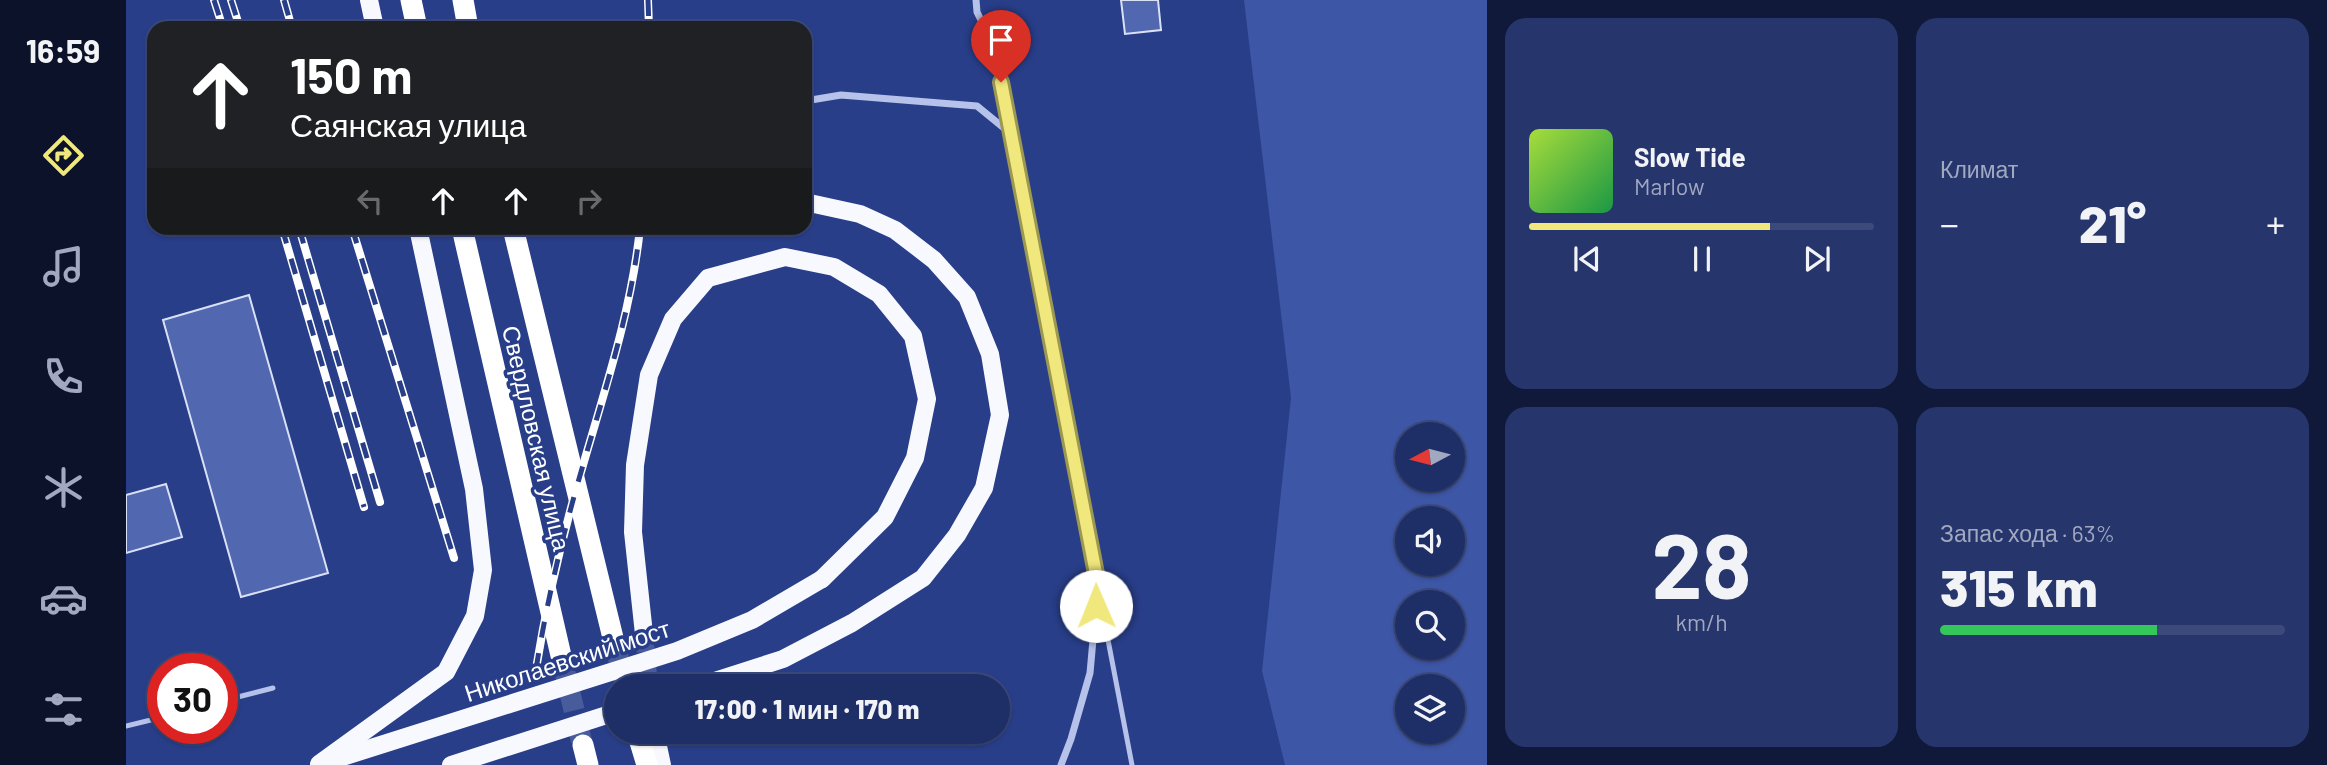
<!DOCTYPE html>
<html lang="ru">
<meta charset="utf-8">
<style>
:root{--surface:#1e2e67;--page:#26366d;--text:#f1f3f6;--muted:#a1a8c0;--line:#3c4a7b;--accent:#f0e87c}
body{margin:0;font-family:Barlow,sans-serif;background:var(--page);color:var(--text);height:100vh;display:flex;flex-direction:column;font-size:26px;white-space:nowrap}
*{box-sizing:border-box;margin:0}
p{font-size:23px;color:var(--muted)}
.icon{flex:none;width:38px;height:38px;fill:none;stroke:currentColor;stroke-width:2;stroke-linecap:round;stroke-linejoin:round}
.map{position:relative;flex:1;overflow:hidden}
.details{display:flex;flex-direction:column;gap:18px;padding:18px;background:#101939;width:840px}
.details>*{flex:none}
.hud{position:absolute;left:21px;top:21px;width:665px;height:214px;border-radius:21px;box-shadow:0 2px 5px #0004,0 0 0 2px var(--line);background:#202124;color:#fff;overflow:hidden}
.needle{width:46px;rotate:263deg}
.fabs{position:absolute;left:1269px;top:422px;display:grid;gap:14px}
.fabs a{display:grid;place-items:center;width:70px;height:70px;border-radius:50%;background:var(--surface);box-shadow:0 2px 5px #0004,0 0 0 2px var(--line);font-size:35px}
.speed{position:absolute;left:21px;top:653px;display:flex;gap:14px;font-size:35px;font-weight:700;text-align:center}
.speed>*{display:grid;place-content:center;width:91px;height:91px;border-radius:50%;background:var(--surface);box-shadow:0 2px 5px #0004,0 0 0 2px var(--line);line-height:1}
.speed .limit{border:10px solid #d22;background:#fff;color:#111}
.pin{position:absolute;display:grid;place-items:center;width:60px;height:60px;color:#fff;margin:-72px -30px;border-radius:50% 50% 50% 0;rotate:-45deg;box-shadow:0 0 7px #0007}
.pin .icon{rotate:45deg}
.me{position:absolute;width:77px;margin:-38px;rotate:359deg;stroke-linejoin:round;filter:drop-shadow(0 0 5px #0008)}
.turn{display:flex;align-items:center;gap:24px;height:147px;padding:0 28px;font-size:32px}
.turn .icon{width:91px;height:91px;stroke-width:2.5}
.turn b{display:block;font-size:49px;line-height:60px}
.lanes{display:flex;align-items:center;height:66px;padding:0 28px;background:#0003;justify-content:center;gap:35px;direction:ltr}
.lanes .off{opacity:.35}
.big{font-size:52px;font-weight:800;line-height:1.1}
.details .widget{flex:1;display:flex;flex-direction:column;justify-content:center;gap:10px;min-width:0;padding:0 24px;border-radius:21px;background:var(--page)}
.details .dial{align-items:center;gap:0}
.dial b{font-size:91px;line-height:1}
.song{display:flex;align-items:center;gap:21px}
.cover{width:84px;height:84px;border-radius:10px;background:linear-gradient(135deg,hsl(80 70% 55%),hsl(140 70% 35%))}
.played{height:7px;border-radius:4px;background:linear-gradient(90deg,var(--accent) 70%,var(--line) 70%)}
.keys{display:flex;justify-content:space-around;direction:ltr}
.heat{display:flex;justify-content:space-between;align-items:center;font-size:38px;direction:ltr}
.charge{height:10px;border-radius:5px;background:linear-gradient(90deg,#34c759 63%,var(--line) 0)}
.details .tiles{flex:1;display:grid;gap:18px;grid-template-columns:repeat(2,1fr)}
.trip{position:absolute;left:478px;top:674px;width:406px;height:70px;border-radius:35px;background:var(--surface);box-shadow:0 2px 5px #0004,0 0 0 2px var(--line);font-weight:800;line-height:70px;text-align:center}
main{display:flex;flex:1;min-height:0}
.menu{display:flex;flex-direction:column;width:126px;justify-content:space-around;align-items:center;background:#0c1229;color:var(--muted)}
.menu .icon{width:49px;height:49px}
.menu .selected{color:var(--accent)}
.menu b{font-size:32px;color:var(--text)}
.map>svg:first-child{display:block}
</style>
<main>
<nav class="menu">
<b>16:59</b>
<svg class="icon selected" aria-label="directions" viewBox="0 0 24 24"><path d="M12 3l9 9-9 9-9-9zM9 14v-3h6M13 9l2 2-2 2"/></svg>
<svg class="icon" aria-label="music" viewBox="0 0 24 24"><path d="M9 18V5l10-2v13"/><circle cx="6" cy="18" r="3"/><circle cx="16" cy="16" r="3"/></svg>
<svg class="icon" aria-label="phone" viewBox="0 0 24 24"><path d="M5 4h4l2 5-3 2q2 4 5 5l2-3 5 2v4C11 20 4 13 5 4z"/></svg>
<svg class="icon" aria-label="climate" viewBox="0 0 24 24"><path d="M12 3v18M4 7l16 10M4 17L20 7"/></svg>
<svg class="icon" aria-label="car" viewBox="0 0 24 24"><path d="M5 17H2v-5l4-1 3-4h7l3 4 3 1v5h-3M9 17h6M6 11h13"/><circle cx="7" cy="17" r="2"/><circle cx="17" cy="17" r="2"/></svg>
<svg class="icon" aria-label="filters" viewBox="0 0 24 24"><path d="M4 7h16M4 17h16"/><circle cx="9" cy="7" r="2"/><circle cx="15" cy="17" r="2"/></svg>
</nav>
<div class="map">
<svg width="1361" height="765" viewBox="0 0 1361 765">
<rect width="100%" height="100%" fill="#283e89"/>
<!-- green -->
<path fill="#3d56a5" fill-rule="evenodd" d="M1118 0H1361V765H1159L1136 671 1165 398ZM1281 434H1326V480H1281ZM1281 518H1326V564H1281ZM1281 602H1326V648H1281ZM1281 686H1326V732H1281Z"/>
<!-- building -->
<g fill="#5167b0" stroke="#dae1f7" stroke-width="2">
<polygon points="995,0 1032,0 1035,30 999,34"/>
<polygon points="123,295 202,573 115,597 37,320"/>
<polygon points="40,484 56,537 0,553 0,495"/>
</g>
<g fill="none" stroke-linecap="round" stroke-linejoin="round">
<!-- primary-tunnel -->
<polyline stroke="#485b9b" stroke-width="18" stroke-dasharray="18 9" stroke-linecap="butt" points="518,634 523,686"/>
<!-- highway-tunnel -->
<g stroke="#485b9b" stroke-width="21" stroke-dasharray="21 10" stroke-linecap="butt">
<polyline points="488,642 500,686"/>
<polyline points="436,660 456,743"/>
</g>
<!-- lane -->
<g stroke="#b6c2e9" stroke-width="5">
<polyline points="973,593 1006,765"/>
<polyline points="96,701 147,688"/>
<polyline points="0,726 37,717"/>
</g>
<!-- street -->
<g stroke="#b6c2e9" stroke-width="7">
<polyline points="850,0 851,12 872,55 972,584 964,673 945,739 935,765"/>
<polyline points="679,101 715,95 851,106 884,133"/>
</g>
<!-- primary -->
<g stroke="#f8f9fe" stroke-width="18">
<polyline points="243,0 249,28"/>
<polyline points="518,634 507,532 509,465 523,375 547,319 582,278 659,257 708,267 753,294 787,336 801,399 789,458 759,517 696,579"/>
<polyline points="573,686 657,659 726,623 797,578 831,535 858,488 874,415 864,354 841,297 808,260 769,230 734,214 679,202"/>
<polyline points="529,732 536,765"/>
</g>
<!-- highway -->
<g stroke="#fff" stroke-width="21">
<polyline points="285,0 291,28"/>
<polyline points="337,0 342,28"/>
<polyline points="336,228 436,660"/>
<polyline points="387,228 488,642"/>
<polyline points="511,732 521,765"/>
<polyline points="457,745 462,765"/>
</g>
<!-- rail casing -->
<g stroke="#fff" stroke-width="8">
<g id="rail">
<polyline points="88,0 97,28"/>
<polyline points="105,0 114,28"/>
<polyline points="158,0 166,28"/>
<polyline points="522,0 523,28"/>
<polyline points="156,228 238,507"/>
<polyline points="173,228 254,502"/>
<polyline points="226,228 328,558"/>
<path d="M410 669C420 607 434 546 451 486 475 401 505 316 514 228"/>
</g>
</g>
<!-- rail -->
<use href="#rail" stroke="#283e89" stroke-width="5" stroke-dasharray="16" stroke-linecap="butt"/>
<!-- primary-bridge -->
<g stroke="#f8f9fe" stroke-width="18">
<polyline points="210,759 551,651 626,620 696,579"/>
<polyline points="193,764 320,672 349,616 357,570 348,489 292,228"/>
<polyline points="325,765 490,712"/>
</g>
</g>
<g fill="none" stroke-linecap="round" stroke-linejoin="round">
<!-- route casing -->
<g stroke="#9c9751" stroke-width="18">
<polyline id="route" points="875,82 972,584 970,606"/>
</g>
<!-- route -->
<use href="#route" stroke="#f0e87c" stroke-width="12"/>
</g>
<g text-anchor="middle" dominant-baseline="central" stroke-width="7" stroke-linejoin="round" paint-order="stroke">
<!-- street labels -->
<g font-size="24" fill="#fff" stroke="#283e89">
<text transform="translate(411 438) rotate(77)">Свердловская улица</text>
<text transform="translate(441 660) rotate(-18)">Николаевский мост</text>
</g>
</g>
</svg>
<div class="fabs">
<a><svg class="needle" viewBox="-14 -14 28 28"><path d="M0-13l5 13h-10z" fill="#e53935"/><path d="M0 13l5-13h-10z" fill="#a1a8c0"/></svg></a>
<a><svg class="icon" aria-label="sound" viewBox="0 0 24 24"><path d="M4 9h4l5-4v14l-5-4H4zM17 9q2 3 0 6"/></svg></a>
<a><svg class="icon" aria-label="search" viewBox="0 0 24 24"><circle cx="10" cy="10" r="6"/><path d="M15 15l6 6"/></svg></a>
<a><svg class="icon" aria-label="layers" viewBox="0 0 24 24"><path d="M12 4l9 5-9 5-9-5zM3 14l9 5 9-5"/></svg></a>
</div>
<div class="speed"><div class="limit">30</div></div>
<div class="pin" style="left:875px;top:82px;background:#d93025"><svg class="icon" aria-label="arrive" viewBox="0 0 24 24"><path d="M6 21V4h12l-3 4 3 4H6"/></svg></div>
<svg class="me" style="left:970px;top:606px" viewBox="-20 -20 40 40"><circle r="19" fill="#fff"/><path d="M0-13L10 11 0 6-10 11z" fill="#f0e87c"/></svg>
<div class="trip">17:00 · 1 мин · 170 m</div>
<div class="hud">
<div class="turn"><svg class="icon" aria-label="ahead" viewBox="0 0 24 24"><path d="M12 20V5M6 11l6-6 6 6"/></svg><div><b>150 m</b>Саянская улица</div></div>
<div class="lanes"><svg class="icon off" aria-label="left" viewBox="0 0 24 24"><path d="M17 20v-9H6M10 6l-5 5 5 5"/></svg><svg class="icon" aria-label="ahead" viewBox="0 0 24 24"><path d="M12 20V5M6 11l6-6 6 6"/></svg><svg class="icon" aria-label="ahead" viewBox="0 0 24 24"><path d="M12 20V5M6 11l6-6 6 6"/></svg><svg class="icon off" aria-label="right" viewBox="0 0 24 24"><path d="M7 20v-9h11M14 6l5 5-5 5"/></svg></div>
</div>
</div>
<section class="details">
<div class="tiles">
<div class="widget">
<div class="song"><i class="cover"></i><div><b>Slow Tide</b><p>Marlow</p></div></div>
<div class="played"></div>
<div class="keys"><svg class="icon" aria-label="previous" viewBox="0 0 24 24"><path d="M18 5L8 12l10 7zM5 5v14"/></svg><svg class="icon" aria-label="pause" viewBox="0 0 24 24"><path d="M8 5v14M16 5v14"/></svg><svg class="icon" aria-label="next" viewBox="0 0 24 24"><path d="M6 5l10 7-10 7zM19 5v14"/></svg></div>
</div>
<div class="widget"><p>Климат</p>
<div class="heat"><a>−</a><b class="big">21°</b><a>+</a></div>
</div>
<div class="widget dial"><b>28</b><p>km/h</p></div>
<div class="widget"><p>Запас хода · 63%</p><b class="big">315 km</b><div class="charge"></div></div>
</div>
</section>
</main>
